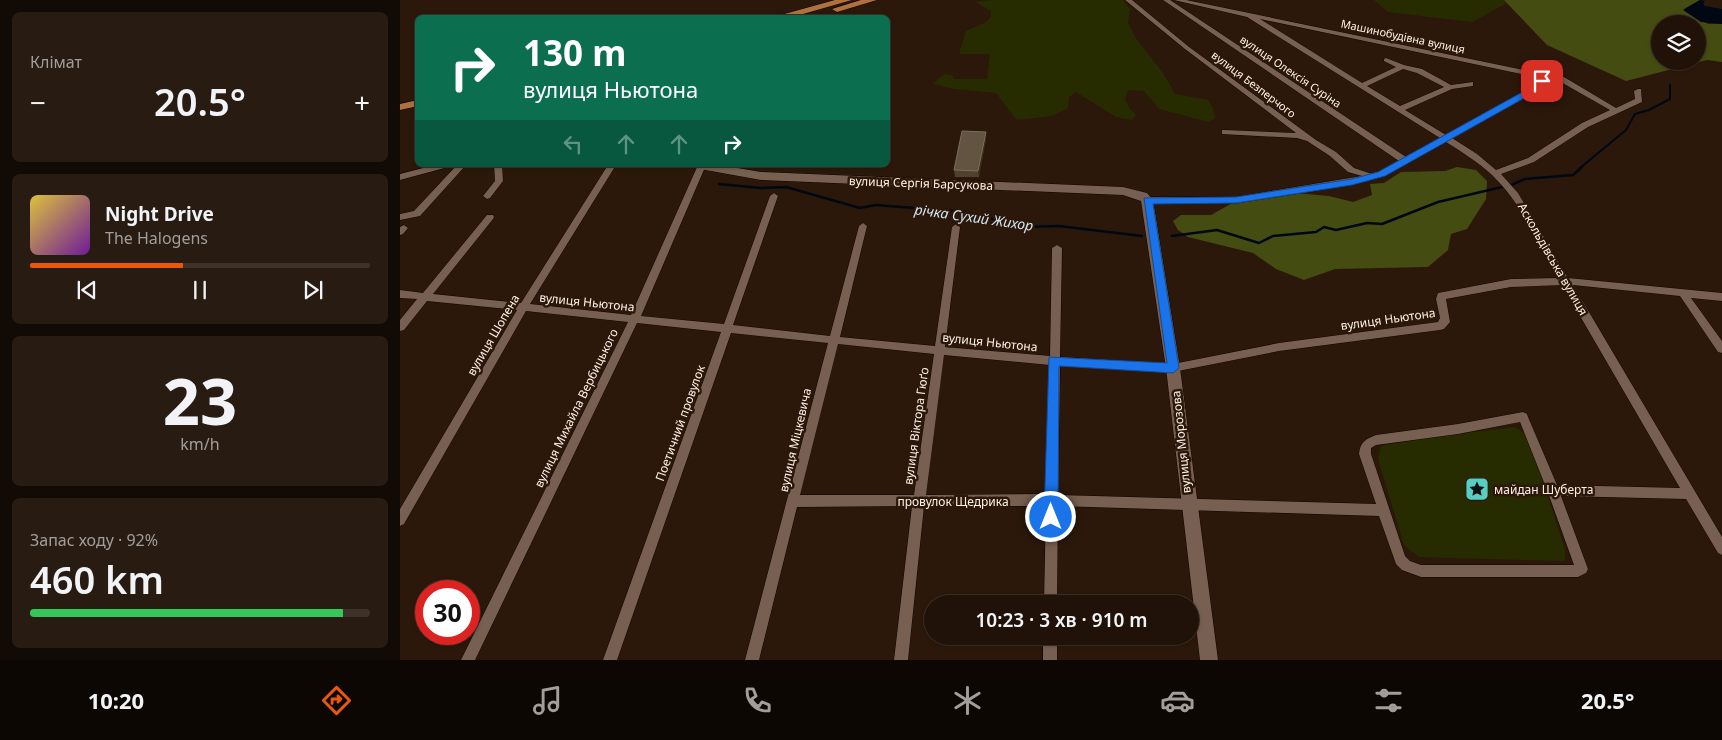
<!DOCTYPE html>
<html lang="uk">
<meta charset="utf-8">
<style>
:root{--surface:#201208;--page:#281b12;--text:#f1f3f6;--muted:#a29e9c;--line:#3d3229;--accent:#ea580c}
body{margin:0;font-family:"Noto Sans",sans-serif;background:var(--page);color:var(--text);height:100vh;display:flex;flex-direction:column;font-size:19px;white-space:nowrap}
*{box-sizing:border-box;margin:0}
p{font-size:16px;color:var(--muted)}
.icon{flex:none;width:28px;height:28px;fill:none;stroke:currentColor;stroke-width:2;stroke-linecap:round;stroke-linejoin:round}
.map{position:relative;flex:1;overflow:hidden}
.details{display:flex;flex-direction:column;gap:12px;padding:12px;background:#120a04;width:400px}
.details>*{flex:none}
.banner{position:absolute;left:15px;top:15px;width:475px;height:152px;border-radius:8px;box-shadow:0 1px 4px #0004,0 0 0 1px var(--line);background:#0b6e4f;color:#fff;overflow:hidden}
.buttons{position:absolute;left:1251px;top:15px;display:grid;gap:10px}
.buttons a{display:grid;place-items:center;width:55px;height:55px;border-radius:50%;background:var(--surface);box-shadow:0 1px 4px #0004,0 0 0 1px var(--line);font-size:25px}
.speed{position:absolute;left:15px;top:580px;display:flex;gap:10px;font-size:25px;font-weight:700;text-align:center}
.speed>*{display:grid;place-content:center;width:65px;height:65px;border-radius:50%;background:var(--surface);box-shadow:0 1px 4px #0004,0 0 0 1px var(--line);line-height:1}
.speed .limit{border:8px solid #d22;background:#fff;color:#111}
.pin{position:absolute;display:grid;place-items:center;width:42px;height:42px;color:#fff;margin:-21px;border-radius:10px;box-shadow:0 2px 8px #0006}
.me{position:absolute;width:55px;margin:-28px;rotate:0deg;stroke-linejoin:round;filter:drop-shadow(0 0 4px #0008)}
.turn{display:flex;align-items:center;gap:18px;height:105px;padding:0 25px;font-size:22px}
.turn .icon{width:65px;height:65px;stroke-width:2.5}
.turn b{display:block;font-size:35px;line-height:42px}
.lanes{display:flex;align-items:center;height:48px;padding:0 25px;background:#0003;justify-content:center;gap:25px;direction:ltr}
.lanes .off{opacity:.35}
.big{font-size:38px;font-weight:600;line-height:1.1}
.details .card{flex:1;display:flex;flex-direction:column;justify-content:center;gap:8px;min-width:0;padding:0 18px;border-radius:8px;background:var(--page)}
.details .dial{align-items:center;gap:0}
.dial b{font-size:65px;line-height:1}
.song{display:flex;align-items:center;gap:15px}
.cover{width:60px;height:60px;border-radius:8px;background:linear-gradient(135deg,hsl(50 70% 55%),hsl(280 70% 35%))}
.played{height:5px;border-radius:2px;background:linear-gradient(90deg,var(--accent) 45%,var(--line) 45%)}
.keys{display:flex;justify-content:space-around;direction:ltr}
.heat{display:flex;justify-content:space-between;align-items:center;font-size:28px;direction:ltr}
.charge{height:8px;border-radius:4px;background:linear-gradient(90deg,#34c759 92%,var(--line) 0)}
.trip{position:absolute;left:524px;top:595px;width:275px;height:50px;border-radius:25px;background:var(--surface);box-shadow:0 1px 4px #0004,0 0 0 1px var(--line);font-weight:600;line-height:50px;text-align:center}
.dock{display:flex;height:80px;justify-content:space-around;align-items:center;background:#0d0703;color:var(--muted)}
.dock .icon{width:35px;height:35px}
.dock .active{color:var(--accent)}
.dock b{font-size:22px;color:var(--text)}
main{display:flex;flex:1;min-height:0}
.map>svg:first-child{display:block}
</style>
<main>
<section class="details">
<div class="card"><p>Клімат</p>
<div class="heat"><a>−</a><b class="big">20.5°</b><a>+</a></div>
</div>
<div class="card">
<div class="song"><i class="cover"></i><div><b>Night Drive</b><p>The Halogens</p></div></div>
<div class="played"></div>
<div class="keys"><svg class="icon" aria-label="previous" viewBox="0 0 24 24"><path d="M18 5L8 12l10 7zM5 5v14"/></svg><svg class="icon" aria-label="pause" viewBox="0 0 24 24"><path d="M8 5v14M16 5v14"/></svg><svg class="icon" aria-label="next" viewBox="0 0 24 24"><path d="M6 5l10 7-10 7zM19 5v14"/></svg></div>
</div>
<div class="card dial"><b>23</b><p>km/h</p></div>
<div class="card"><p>Запас ходу · 92%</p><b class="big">460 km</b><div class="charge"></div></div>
</section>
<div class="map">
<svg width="1322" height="660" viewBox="0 0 1322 660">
<rect width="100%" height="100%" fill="#2b180a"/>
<!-- green -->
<g fill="#272c00">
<polygon points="592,0 723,0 730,9 728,23 735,37 763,73 775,94 808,100 813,108 815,118 809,122 759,109 744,91 728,90 725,99 730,109 736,115 732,120 716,117 676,92 669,97 668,108 652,116 617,120 596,93 554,89 533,84 544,74 552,75 554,79 587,79 590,54 559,54 566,31 586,22 591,17 591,11 575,2"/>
<polygon points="974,0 1104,0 1107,3 1072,22 988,12"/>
<polygon points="1115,427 1125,434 1135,455 1165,550 1165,561 1019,557 1004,545 978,459 981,446 1027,438"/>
</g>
<!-- forest -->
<g fill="#454c11" fill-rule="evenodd">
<path d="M1104 0H1300L1284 9 1308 24H1322V62L1307 60 1226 81 1147 45ZM1260 24H1298V61H1260Z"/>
<polygon points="1057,167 1076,170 1087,181 1086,199 1067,229 1051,234 1048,250 1028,267 935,269 904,280 876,269 853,253 788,237 778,230 773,221 781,215 811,215 834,202 885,192 929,196 953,202 972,195 970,184 984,183 1001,172 1045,171"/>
</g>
<!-- water -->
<polygon fill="#000813" points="1300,0 1305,1 1303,4 1305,6 1322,9 1322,24 1301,22 1283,10"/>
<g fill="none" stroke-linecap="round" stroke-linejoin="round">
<!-- stream-far1 -->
<polyline stroke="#000813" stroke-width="2" points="1180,168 1226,130 1235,114 1249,110 1270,99 1270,85"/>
<!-- stream -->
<g stroke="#000813" stroke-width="2.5">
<polyline points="319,184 361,188 386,187 460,208 476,205 565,212 624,227 659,226 742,236"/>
<polyline points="1111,185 1125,179 1173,175 1182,167"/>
<polyline points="772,236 817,230 859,243 873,236 916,232 924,227 936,230 967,223 982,224 1038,202 1102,187"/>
</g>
<!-- minor casing -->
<g stroke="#120400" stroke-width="1">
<g id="minor">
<path d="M725 0H732L789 47 916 140 936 152 954 168 972 174 979 172 999 161 763 0H770L1006 157 1040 138 847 17 774 0H786L1133 72 1142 76 1164 77 1216 108 1235 99 1234 91 1238 89H1241L1242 102 1188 127 1134 162 1101 174 1118 193 1168 278 1322 293V301L1291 298 1322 341V353L1318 352 1280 296 1173 285 1322 537V555L1318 553 1286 499 1161 496 1188 569 1186 573 1178 577H1021L1002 570 996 564 979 516 658 506 657 604H644L646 506H524L508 660H494L512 506 397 507 359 660H345L428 343 331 333 217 660H203L321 332 237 323 75 660H61L228 322 126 311 4 524 0 526V509L117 310 27 301 4 330 0 331V320L17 299 0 298V290L23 293 87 215H93L94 217 93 219 33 294 121 303 208 165H216L130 304 231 315 298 165H306L241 316 324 324 370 196 374 193 378 196 333 325 430 336 459 226 463 223 467 226 440 337 535 346 552 227 556 224 560 227 545 347 650 356 652 248 657 245 662 248 660 357 773 364 879 343 1038 322 1040 318 1036 299 1038 293 1111 279 1158 278C1139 243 1121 203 1092 175 1078 162 1062 152 1046 142L985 176 952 185 836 203 744 202 743 200 747 197H836L962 176 948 172 930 156 907 141 897 138 822 134V130H825L896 133 785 49ZM860 19 1131 76 1137 79V84L1046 135 1005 110 1052 89 1073 86V82L1051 85 1022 69 1004 65 986 58 984 59V61L996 67 962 83ZM1003 69 1017 73 1044 87 1000 106 967 86ZM1145 80 1159 81 1210 110 1182 123 1128 158 1096 170 1077 154 1052 138 1144 87ZM1162 285 1280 488 1157 485 1128 417 1127 414 1123 412 1058 424 976 435C966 439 960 442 959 454L976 504 658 495 660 366 773 372 879 351 1040 330 1044 329 1050 322 1046 299 1111 287ZM438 344 534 354 514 495H400ZM544 355 650 365 646 494 526 495ZM1120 422 1147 490 1174 565H1021L1010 561 1005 556 971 454V448L976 445 1058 434Z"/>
<polygon points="35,165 49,165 48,167 0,180 0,174"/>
<polygon points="57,165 66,165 20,216 0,220 0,214 14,211"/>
<polygon points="94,165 102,165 103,181 90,198 87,199 83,196 95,181"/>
<polygon points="4,225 8,228 3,234 0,235 0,227"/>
<rect x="643" y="636" width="14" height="24"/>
</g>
</g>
<!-- secondary casing -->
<g stroke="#120400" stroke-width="1">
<polygon id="secondary" points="294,165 320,165 361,172 723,187 747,193 753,200 780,368 818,660 800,660 766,368 741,201 723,195 361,180 300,169"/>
</g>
<!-- primary casing -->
<g stroke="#120400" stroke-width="1">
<g id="primary">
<polygon points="435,0 452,0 389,18 370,18"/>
<polygon points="461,0 477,0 437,12 432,9"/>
<polygon points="18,100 18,106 0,110 0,104"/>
</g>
</g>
<!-- minor -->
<use href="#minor" fill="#776051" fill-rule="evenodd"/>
<!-- secondary -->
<use href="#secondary" fill="#776051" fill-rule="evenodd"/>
<!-- primary -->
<use href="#primary" fill="#af7140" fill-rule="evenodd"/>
</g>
<!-- wall -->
<polygon fill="#50412e" points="586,132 586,139 579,177 555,177 554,170"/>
<!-- shaded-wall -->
<polygon fill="#392917" points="586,132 586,139 579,177 578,171"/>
<!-- building -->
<polygon fill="#635442" stroke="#7b6d5c" points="562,131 586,132 578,171 554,170"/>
<!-- route -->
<polygon fill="#1a73e8" stroke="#114b97" points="1140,79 1147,81 1144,87 985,176 952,185 836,203 753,204 779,368 773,373 659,366 658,517 656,522 651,524 646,522 644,517 649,357 767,363 744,198 836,197 952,179 978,172 1137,84"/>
<!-- icons -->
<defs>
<g id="sight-square" transform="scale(1.25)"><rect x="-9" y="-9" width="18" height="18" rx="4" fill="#57cec1" stroke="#2b180a"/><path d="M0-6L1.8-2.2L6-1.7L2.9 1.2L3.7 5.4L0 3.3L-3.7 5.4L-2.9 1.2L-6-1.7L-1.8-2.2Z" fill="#111"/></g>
</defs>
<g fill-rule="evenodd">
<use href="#sight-square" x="1077" y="489"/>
</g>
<g text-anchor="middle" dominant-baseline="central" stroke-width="5" stroke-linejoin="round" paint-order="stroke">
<!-- far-street labels -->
<g font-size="11" fill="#fff1e8" stroke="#2b180a">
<text transform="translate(1003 36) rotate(12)">Машинобудівна вулиця</text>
<text transform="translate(891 71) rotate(34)">вулиця Олексія Суріна</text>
<text transform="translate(854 84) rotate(37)">вулиця Безперчого</text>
</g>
<!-- street labels -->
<g font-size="12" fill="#fff1e8" stroke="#2b180a">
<text transform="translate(521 183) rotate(2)">вулиця Сергія Барсукова</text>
<text transform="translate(1153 259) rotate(60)">Аскольдівська вулиця</text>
<text transform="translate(187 302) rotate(6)">вулиця Ньютона</text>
<text transform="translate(988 319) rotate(-8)">вулиця Ньютона</text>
<text transform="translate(93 335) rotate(-60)">вулиця Шопена</text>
<text transform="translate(590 342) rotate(6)">вулиця Ньютона</text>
<text transform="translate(176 408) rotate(-64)">вулиця Михайла Вербицького</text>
<text transform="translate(280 423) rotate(-70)">Поетичний провулок</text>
<text transform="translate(516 426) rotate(-82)">вулиця Віктора Гюґо</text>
<text transform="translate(395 440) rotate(-77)">вулиця Міцкевича</text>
<text transform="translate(781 442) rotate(-96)">вулиця Морозова</text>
<text x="553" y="501">провулок Щедрика</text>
</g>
<!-- poi labels -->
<g font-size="12" fill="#fff1e8" stroke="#2b180a" text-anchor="start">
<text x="1094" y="489">майдан Шуберта</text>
</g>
<!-- water labels -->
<g font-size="14" font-style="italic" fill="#d2e6f1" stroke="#2b180a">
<text transform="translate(574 217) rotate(8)">річка Сухий Жихор</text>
</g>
</g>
</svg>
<div class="buttons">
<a><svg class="icon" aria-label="layers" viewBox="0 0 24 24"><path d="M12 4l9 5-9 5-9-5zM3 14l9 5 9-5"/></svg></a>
</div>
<div class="speed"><div class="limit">30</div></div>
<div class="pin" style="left:1142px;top:81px;background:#d93025"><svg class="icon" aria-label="arrive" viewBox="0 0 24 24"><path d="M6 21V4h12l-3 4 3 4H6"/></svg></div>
<svg class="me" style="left:651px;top:517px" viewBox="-20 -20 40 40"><circle r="17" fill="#1a73e8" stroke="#fff" stroke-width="3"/><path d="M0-11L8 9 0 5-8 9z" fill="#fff"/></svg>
<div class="trip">10:23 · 3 хв · 910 m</div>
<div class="banner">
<div class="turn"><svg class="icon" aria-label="right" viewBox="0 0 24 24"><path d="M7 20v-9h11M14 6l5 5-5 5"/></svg><div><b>130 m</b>вулиця Ньютона</div></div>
<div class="lanes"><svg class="icon off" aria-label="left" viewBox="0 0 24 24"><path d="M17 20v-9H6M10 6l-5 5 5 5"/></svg><svg class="icon off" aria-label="ahead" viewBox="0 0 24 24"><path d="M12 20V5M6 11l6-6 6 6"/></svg><svg class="icon off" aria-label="ahead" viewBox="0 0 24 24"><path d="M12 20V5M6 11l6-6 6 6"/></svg><svg class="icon" aria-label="right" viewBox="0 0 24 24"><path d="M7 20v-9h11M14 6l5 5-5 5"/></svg></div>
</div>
</div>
</main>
<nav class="dock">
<b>10:20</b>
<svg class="icon active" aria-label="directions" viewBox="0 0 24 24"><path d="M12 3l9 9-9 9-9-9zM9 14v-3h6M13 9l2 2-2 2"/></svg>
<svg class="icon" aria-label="music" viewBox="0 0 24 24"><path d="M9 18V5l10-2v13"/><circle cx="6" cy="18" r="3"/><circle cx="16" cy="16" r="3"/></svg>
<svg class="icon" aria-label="phone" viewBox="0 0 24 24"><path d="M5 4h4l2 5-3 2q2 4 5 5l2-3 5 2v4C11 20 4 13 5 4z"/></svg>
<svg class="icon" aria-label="climate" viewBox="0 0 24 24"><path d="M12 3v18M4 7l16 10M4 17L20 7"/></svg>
<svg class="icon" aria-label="car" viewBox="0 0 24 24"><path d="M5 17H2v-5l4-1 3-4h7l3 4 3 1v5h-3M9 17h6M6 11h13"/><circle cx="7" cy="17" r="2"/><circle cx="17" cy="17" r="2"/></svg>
<svg class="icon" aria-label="filters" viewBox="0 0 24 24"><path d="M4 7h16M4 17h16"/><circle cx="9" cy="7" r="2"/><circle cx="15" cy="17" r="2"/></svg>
<b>20.5°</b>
</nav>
